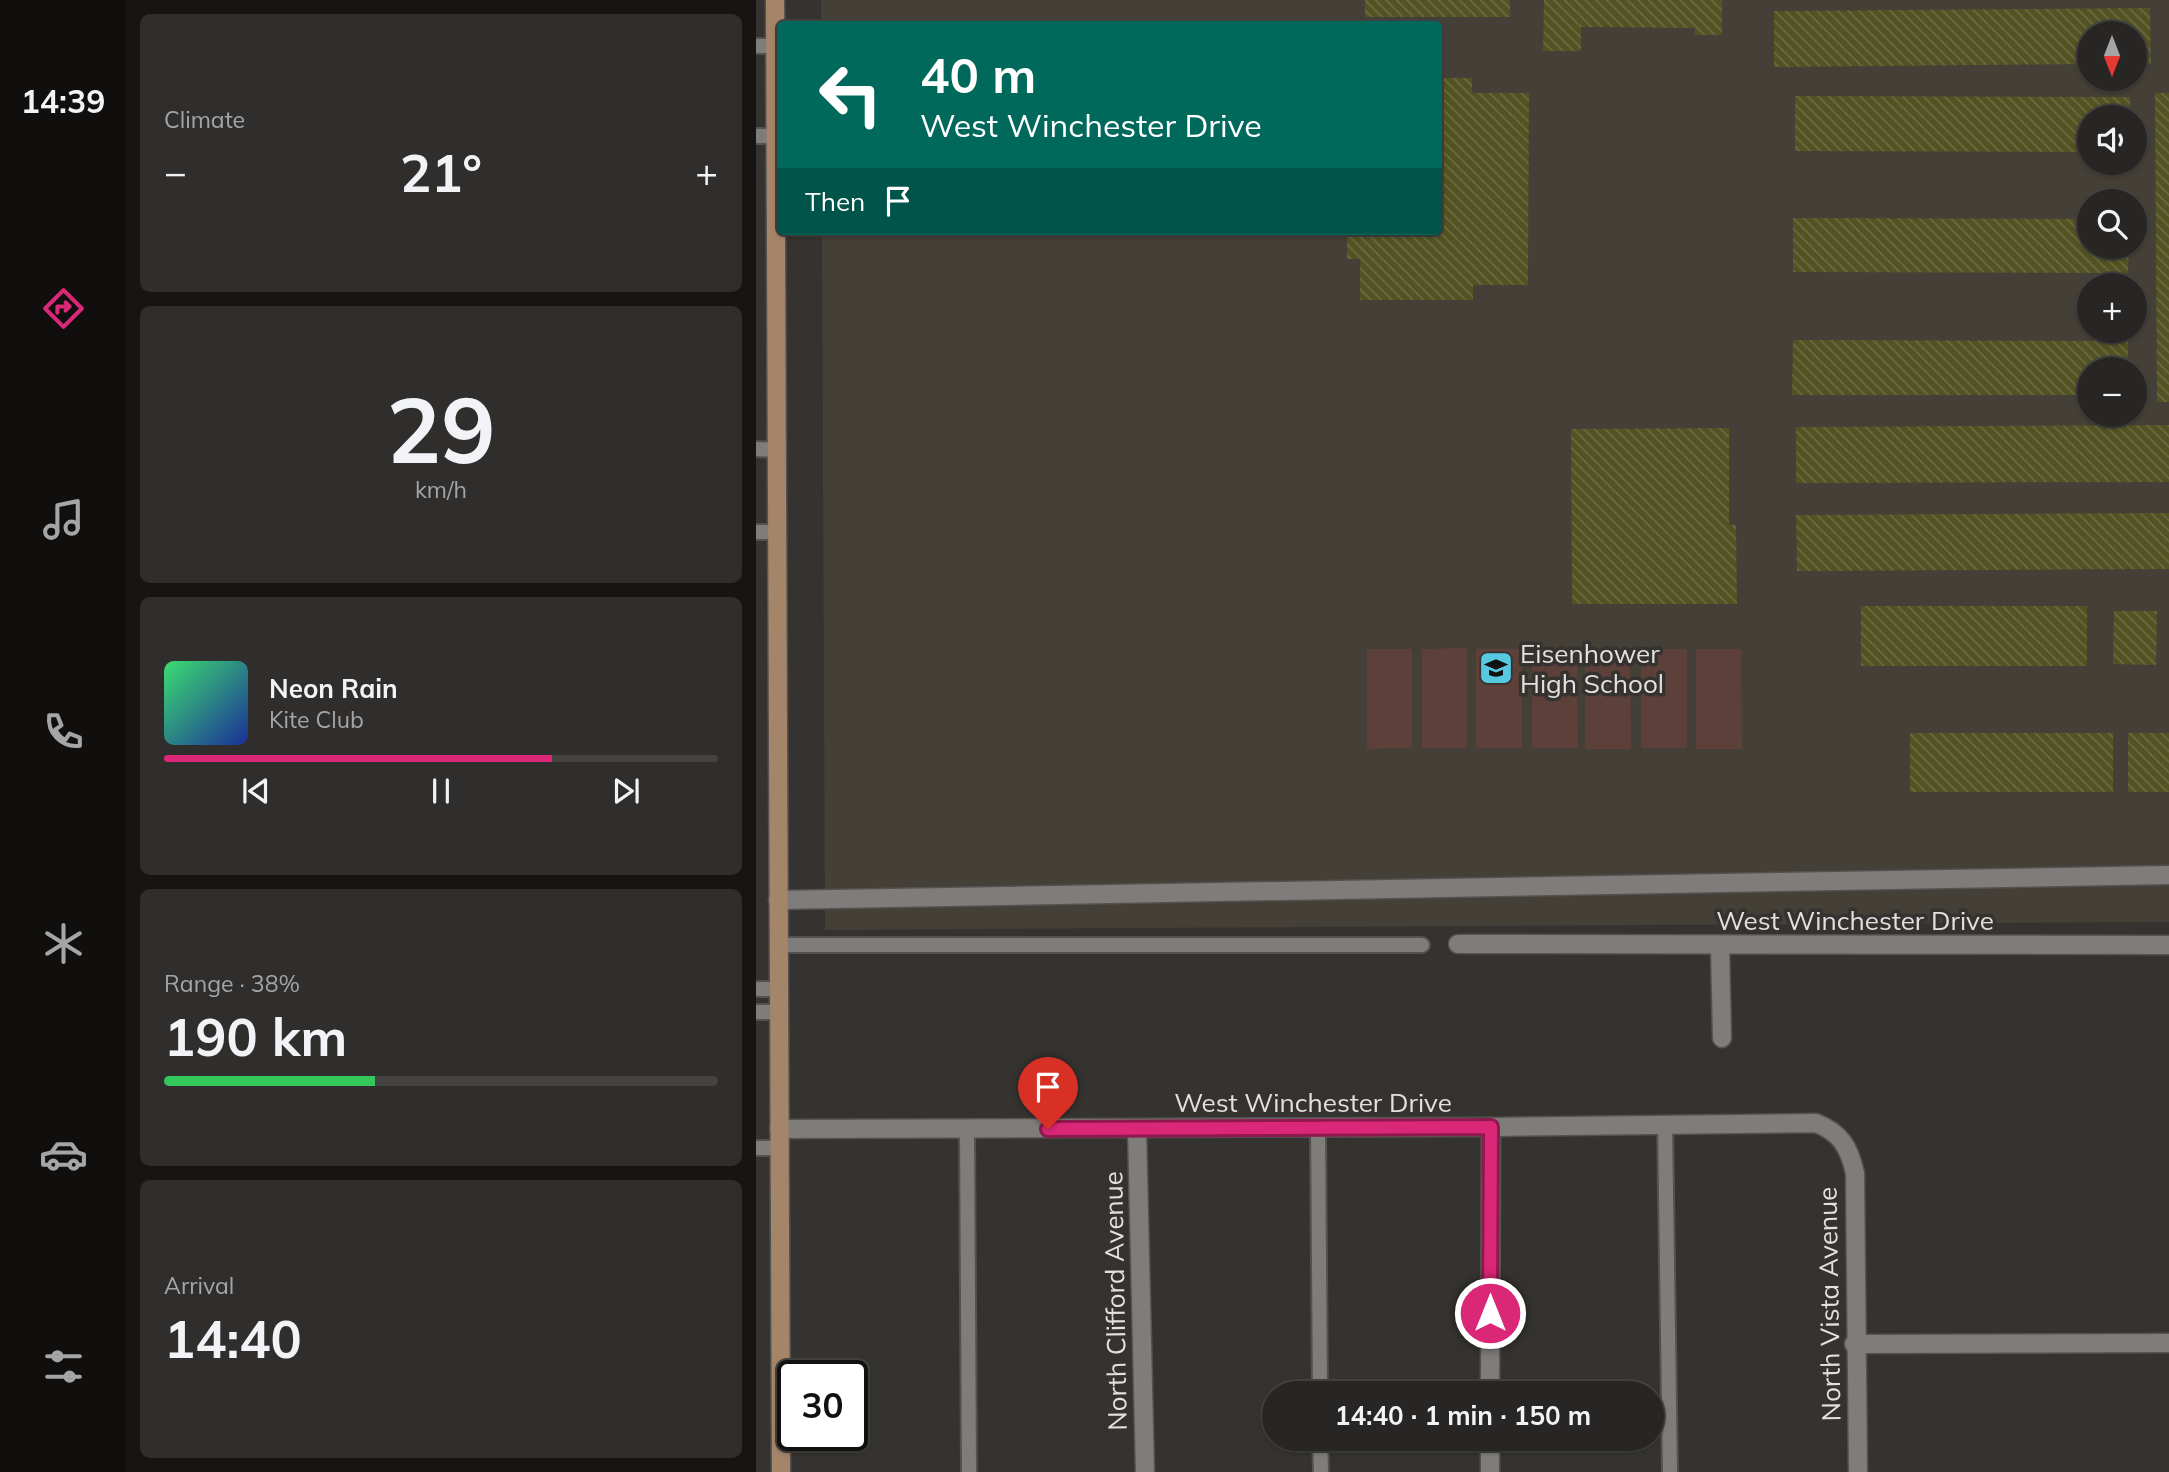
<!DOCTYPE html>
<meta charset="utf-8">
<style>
:root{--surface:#282624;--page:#302e2c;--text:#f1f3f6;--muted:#a5a5a6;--line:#444341;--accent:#db2777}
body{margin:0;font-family:Mulish,sans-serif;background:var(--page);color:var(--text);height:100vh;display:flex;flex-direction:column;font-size:26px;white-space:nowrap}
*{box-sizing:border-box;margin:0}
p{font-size:23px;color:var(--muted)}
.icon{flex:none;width:38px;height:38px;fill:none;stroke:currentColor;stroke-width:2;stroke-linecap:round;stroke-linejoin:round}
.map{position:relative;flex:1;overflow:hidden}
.side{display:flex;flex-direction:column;gap:14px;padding:14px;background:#161514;width:630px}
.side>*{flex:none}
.top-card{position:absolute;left:21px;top:21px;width:665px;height:214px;border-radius:7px;box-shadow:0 2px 5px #0004,0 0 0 2px var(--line);background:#00695c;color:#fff;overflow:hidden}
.needle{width:46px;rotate:180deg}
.fabs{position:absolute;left:1321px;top:21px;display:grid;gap:14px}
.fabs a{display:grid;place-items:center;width:70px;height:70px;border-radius:50%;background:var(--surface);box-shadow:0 2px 5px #0004,0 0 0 2px var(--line);font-size:35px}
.speed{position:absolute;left:21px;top:1360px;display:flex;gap:14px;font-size:35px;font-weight:700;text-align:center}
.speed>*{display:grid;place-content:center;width:91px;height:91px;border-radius:50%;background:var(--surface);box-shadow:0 2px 5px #0004,0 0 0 2px var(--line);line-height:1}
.speed .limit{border:4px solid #111;border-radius:10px;background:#fff;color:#111}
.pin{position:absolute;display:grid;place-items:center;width:60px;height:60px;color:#fff;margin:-72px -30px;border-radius:50% 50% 50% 0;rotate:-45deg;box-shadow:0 0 7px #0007}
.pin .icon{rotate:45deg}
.me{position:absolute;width:77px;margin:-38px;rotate:0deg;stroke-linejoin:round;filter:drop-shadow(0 0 5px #0008)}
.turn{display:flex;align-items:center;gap:24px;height:147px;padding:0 28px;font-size:32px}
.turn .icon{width:91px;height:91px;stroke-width:2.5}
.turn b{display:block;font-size:49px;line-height:60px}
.then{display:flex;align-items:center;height:66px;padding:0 28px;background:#0003;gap:14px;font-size:26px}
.big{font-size:52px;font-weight:700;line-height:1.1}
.side .widget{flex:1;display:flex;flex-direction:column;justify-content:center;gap:10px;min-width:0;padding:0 24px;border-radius:10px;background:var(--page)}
.side .dial{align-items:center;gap:0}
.dial b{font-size:91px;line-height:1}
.song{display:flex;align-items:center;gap:21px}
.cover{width:84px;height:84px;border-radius:10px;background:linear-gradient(135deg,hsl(140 70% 55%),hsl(230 70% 35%))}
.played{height:7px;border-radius:4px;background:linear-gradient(90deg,var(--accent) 70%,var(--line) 70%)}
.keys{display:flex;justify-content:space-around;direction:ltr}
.heat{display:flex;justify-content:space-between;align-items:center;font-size:38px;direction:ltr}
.charge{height:10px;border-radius:5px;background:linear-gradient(90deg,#34c759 38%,var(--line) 0)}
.trip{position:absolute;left:506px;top:1381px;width:402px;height:70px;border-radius:35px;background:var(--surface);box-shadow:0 2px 5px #0004,0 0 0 2px var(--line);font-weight:700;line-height:70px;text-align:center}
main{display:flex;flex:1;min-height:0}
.tab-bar{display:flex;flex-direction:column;width:126px;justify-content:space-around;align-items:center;background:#100f0e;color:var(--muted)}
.tab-bar .icon{width:49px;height:49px}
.tab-bar .selected{color:var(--accent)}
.tab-bar b{font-size:32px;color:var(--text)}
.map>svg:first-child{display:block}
</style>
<main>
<nav class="tab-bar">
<b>14:39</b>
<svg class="icon selected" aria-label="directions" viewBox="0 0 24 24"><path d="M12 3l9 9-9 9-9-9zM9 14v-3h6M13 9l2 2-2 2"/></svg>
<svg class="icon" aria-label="music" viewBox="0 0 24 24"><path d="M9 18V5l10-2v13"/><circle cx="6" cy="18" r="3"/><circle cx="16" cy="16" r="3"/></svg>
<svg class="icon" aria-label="phone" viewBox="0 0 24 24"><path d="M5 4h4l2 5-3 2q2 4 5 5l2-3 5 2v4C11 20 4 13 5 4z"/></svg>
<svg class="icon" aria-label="climate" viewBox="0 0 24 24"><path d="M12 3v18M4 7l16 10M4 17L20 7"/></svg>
<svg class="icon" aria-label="car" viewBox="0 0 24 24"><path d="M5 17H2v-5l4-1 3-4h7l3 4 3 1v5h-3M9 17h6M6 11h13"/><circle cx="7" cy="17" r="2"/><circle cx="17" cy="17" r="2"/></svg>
<svg class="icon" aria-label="filters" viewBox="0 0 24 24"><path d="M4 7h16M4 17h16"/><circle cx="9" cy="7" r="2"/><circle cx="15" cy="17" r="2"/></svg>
</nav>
<section class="side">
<div class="widget"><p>Climate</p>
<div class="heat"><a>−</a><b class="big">21°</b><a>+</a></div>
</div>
<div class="widget dial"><b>29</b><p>km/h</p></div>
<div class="widget">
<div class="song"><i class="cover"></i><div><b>Neon Rain</b><p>Kite Club</p></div></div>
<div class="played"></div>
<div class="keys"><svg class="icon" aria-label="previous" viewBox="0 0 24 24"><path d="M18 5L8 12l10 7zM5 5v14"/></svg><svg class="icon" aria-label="pause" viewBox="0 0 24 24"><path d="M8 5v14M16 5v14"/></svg><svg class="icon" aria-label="next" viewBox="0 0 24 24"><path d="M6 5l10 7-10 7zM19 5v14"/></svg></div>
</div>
<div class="widget"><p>Range · 38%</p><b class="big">190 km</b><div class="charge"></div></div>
<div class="widget"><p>Arrival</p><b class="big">14:40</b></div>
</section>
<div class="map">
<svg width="1413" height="1472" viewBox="0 0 1413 1472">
<defs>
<pattern id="building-back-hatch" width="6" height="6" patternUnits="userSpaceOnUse" patternTransform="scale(1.75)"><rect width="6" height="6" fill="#525222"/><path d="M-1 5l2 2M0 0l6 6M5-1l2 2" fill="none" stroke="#6b6b42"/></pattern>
</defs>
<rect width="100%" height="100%" fill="#353330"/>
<!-- built -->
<path fill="#443f37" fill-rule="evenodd" d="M65 0H1413V922L69 930 66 231H682V24H65ZM1334 33H1379V79H1334ZM1334 117H1379V163H1334ZM1334 201H1379V247H1334ZM1334 285H1379V331H1334ZM1334 369H1379V415H1334Z"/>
<!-- pitch -->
<g fill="#5d403a">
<polygon points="711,648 711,748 666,748 666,649"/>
<polygon points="611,649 656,649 656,748 611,749"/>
<rect x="720" y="649" width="46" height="99"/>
<polygon points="776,649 821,649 822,748 776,748"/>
<polygon points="874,649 875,749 829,749 829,650"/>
<rect x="885" y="649" width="46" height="99"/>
<polygon points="940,649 985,649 986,749 940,749"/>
</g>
<!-- building -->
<g fill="url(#building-back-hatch)">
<rect x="609" y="0" width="145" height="17"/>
<polygon points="788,0 966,0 966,35 939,35 939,28 825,27 825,51 787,51"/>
<polygon points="1394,8 1395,64 1379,64 1379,33 1334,33 1334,64 1018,67 1018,11"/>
<polygon points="682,78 716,78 716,93 773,93 772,285 717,285 717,300 604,300 604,259 591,259 591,231 682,231"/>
<polygon points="1399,93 1413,93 1413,402 1401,402"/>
<polygon points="1039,96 1374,97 1374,117 1334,117 1334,152 1039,151"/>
<polygon points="1037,218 1334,219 1334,247 1373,247 1372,273 1037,272"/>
<polygon points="1037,340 1372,341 1372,369 1334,369 1334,395 1036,395"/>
<polygon points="1413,425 1413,482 1040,483 1040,427"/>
<polygon points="973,428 973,525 980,525 981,604 816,604 815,429"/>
<polygon points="1413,513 1413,569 1041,571 1040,515"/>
<rect x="1105" y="606" width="226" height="60"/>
<polygon points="1358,611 1401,611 1400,665 1357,664"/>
<rect x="1154" y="733" width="203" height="59"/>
<rect x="1372" y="733" width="41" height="59"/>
</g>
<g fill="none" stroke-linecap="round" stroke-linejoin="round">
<!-- lane casing -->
<g stroke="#545250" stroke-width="18">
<g id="lane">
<polyline points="0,46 19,46"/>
<polyline points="0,136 19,136"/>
<polyline points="0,449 20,450"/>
<polyline points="0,532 21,532"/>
<polyline points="23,945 666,945"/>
<polyline points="0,989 23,989"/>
<polyline points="0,1012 23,1012"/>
<polyline points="909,1124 914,1472"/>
<polyline points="211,1128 213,1472"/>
<polyline points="562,1128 564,1393"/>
<polyline points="0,1148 23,1148"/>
<polyline points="564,1438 565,1472"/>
</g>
</g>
<!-- street casing -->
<g stroke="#545250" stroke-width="21">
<g id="street">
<polyline points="22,900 1413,875"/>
<polyline points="702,944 1413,945"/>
<polyline points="964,946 966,1038"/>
<path d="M23 1129 735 1127 1060 1123C1085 1133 1093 1147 1099 1173L1102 1472"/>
<polyline points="381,1129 389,1472"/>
<polyline points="1098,1344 1413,1343"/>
<polyline points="734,1393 735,1127"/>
<polyline points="734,1472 734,1438"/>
</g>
</g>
<!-- secondary casing -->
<g stroke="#545250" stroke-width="21">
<polyline id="secondary" points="19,0 25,1472"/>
</g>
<!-- lane -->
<use href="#lane" stroke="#7f7d7a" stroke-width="14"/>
<!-- street -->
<use href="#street" stroke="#7f7d7a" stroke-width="18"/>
<!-- secondary -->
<use href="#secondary" stroke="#a58569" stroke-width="18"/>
</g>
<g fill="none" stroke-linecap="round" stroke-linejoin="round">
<!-- route casing -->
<g stroke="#8e194d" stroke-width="18">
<polyline id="route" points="292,1129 735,1127 734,1313"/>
</g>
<!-- route -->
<use href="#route" stroke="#db2777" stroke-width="12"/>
</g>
<!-- icons -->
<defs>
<g id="school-square" transform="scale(1.75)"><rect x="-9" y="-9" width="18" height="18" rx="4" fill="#56c9e0" stroke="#353330"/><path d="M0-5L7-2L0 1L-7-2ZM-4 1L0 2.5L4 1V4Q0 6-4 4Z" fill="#111"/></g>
</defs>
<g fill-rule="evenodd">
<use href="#school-square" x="740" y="668"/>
</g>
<g text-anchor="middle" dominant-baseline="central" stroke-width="7" stroke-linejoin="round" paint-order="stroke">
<!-- poi labels -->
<g font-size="26" fill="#e3e1df" stroke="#353330" text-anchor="start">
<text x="764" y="653">Eisenhower<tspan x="764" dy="30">High School</tspan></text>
</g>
<!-- street labels -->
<g font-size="26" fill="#e3e1df" stroke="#353330">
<text x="1099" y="920">West Winchester Drive</text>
<text x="557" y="1102">West Winchester Drive</text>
<text transform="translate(359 1301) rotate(-91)">North Clifford Avenue</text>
<text transform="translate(1073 1304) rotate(-91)">North Vista Avenue</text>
</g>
</g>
</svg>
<div class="fabs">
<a><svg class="needle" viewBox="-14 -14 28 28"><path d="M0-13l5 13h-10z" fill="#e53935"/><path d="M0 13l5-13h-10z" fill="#a5a5a6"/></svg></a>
<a><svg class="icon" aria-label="sound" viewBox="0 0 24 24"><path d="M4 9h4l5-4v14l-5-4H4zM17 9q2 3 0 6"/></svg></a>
<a><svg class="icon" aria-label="search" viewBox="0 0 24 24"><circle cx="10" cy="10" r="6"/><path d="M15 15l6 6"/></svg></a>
<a>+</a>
<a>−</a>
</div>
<div class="speed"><div class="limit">30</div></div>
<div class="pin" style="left:292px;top:1129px;background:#d93025"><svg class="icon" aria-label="arrive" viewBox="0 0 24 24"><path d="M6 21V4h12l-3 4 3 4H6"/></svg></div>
<svg class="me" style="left:734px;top:1313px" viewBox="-20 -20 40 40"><circle r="17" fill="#db2777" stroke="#fff" stroke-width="3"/><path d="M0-11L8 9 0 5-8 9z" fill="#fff"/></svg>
<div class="trip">14:40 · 1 min · 150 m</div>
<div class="top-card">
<div class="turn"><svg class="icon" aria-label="left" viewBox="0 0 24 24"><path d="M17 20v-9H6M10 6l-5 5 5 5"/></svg><div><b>40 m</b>West Winchester Drive</div></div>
<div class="then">Then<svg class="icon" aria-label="arrive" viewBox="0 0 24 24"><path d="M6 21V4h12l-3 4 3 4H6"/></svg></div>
</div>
</div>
</main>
